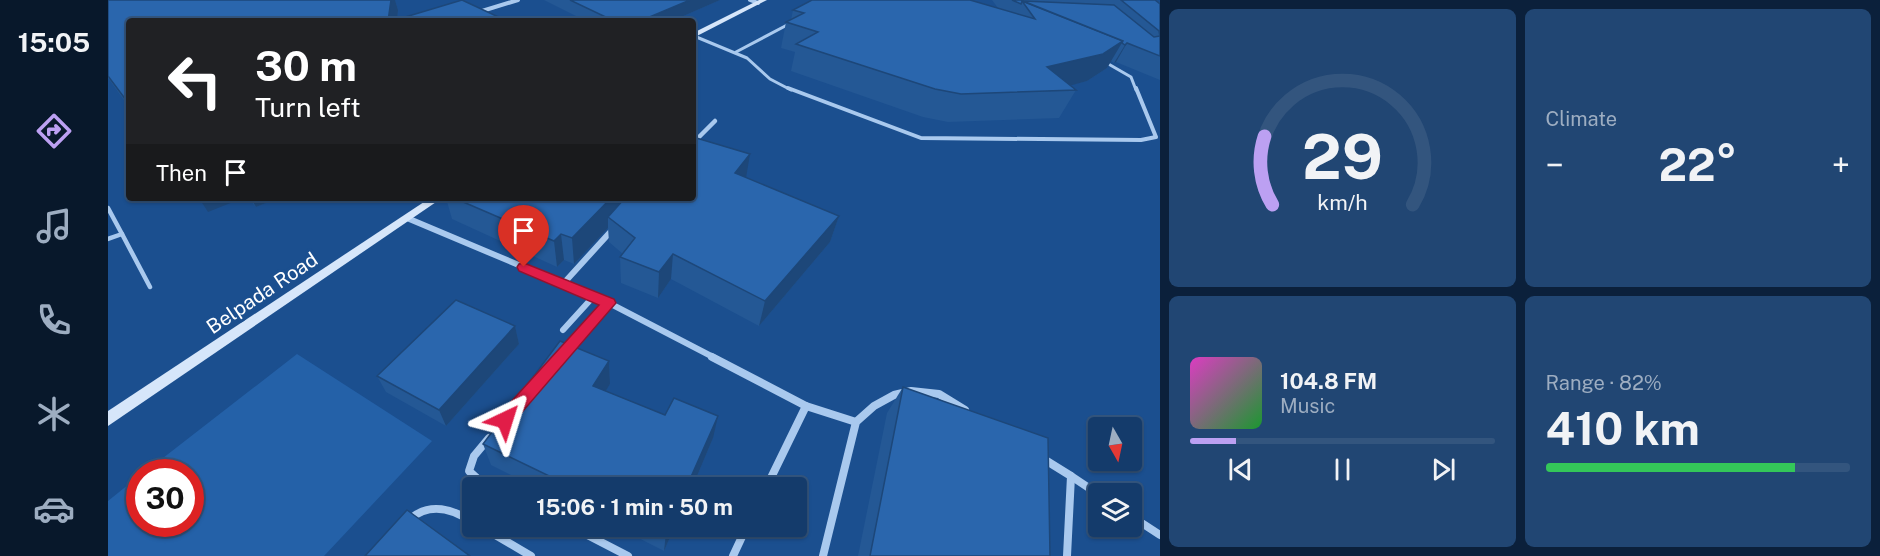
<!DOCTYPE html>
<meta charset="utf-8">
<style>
:root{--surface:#143b6b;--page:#214673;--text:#f1f3f6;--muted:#9dadc1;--line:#33557e;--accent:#bca0f2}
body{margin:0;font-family:"Public Sans",sans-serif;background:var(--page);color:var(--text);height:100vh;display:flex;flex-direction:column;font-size:22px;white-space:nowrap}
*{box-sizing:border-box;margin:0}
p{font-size:20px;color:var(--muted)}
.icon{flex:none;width:33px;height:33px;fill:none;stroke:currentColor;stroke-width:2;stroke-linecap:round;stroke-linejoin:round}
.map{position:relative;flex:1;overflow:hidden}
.panel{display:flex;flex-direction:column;gap:9px;padding:9px;background:#0b203b;width:720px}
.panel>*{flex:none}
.banner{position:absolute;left:18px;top:18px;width:570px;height:183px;border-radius:6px;box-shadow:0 2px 4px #0004,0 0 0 2px var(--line);background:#202124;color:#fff;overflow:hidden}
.needle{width:39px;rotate:171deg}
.fabs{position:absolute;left:980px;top:417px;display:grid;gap:12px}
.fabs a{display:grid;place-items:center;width:54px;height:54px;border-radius:6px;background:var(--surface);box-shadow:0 2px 4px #0004,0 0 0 2px var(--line);font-size:30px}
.speed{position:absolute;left:18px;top:459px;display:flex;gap:12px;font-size:30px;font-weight:700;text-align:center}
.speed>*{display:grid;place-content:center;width:78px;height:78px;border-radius:50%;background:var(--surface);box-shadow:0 2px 4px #0004,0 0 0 2px var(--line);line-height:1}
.speed .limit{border:9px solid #d22;background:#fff;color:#111}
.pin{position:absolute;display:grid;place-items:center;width:51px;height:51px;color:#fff;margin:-62px -26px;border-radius:50% 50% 50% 0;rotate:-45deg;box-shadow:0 0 6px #0007}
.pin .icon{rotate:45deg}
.me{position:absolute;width:66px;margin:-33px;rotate:41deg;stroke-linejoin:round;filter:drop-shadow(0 0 4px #0008)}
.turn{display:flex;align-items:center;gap:21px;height:126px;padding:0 30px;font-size:27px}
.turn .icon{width:78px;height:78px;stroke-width:2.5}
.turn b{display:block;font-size:42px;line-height:51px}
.then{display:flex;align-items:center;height:57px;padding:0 30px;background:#0003;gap:12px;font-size:22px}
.big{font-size:45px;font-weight:700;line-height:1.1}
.panel .widget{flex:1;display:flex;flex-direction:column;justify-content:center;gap:9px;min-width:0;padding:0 21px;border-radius:9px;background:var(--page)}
.panel .dial{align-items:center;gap:0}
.dial svg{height:156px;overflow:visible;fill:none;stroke:var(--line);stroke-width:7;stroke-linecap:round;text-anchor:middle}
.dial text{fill:var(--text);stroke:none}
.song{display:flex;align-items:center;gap:18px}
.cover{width:72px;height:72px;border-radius:9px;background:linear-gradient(135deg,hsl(310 70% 55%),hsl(130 70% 35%))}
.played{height:6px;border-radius:3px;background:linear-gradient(90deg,var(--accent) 15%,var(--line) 15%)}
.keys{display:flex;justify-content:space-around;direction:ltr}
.heat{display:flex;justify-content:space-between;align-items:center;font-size:33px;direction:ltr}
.charge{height:9px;border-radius:4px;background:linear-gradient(90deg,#34c759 82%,var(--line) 0)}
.panel .tiles{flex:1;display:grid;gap:9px;grid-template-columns:repeat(2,1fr)}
.trip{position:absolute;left:354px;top:477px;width:345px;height:60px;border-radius:6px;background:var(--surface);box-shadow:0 2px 4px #0004,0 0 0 2px var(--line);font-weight:700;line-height:60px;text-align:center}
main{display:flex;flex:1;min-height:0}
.tab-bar{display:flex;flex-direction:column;width:108px;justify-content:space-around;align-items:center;background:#08182b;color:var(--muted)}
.tab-bar .icon{width:42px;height:42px}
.tab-bar .active{color:var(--accent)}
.tab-bar b{font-size:27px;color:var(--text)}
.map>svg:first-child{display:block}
</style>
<main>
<nav class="tab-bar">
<b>15:05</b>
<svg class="icon active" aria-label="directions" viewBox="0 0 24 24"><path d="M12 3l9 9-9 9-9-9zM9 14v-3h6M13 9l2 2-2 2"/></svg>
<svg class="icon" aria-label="music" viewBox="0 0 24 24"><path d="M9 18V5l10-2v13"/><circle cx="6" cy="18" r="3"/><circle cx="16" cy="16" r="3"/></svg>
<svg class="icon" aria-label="phone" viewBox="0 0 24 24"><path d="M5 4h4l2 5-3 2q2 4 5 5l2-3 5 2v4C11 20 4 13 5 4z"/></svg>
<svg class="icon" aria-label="climate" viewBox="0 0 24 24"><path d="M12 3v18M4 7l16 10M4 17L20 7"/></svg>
<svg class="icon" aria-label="car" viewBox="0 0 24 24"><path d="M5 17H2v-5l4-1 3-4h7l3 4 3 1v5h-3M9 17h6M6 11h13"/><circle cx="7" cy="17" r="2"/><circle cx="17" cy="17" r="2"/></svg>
</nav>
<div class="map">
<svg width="1052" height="556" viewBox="0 0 1052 556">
<rect width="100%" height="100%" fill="#1b4f8f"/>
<!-- green -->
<polygon fill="#2461a8" points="189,354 324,441 216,556 0,556 0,501 31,476 32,524 82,524 82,472 37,472"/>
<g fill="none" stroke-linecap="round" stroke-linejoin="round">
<!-- lane-far2 -->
<g stroke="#a9c9ee" stroke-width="3">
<polyline points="586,36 639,58 662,79 683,90"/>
<polyline points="628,52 681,24"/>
<polyline points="997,62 1023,77 1028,90"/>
</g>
<!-- lane-far1 -->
<polyline stroke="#a9c9ee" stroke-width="4" points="680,88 813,138 1033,140 1048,137 1028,88"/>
<!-- lane -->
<g stroke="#a9c9ee" stroke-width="4.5">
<polyline points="0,208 14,234 0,239"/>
<polyline points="14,234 42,287"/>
</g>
<!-- street-far3 -->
<g stroke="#a9c9ee" stroke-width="4">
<polyline points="642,0 650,3"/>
<polyline points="374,11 410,0"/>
</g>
<!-- street-far2 -->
<polyline stroke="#a9c9ee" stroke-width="4.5" points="585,143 607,121"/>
<!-- street-far1 -->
<g stroke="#a9c9ee" stroke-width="6">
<polyline points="299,218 501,303 607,358"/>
<polyline points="455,284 505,229"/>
<polyline points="455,330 485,297"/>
<polyline points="457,352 501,303"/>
</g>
<!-- street -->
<g stroke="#a9c9ee" stroke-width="8">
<polyline points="604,357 698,406 658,488"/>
<polyline points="698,406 748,422"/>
<polyline points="381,438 366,456 361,471 372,481 385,488"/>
<polyline points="934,458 963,476 959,556"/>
<polyline points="963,476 990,494"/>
<polyline points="1023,516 1052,535"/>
<path d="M302 519C322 502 345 509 364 522"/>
<polyline points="372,526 423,556"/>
<polyline points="462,526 520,556"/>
<polyline points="625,556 639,526"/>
<polyline points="715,556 748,422 766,406 786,395 803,391 831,394 857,410"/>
</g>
<!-- secondary -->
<g fill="#d6e6fa" fill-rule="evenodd">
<polygon points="651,0 659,0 585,38 585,33"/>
<polygon points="322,198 334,198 0,426 0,411"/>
</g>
</g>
<!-- wall -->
<g fill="#245895">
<polygon points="0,0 287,0 290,10 289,19 21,21 21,107 0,78"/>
<polygon points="436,0 612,0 564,21 478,21"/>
<polygon points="884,0 1047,0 1052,4 1052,80 1008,62 1006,63 1003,61 999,68 979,81 962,85 968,90 951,118 840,122 815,117 683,71 687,52 673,48 678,22 683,20 685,10 890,8"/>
<polygon points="638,178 731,216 722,242 651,326 563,279 550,298 513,283 512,257 515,254 501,242 500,228 466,264 456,260 449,267 344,219 338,198 585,198"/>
<polygon points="140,198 170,198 148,207"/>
<polygon points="407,326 411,344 338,426 278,392 269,376"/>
<polygon points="501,361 502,384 497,391 605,438 584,488 429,488 383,465 375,444"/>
<polygon points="795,387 942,556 750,556 779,413"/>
<polygon points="507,526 567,526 556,551"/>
</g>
<!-- shaded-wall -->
<g fill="#1d4779">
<polygon points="283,0 287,0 290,10 289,21 280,21"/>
<polygon points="582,0 612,0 564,21 532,21"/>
<polygon points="1015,41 999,68 979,81 942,91 939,67"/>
<polygon points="1019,43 1008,62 1006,63 1017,45"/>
<polygon points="642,154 638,178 627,173"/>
<polygon points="91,198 135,198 100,212"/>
<polygon points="143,198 170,198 148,207"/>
<polygon points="503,198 529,198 500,217 500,228 466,264 464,238"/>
<polygon points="731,216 722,242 651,326 657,301"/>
<polygon points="453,234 456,260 449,267 446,241"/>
<polygon points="565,254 563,279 550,298 551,272"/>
<polygon points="407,326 411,344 338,426 331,410"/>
<polygon points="501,361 502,384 487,408 485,386"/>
<polygon points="610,416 605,438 584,488 578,488"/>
<polygon points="561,526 567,526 556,551 558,533"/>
</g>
<!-- building -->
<g fill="#2a66ad" stroke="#1d4779" stroke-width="1.5">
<polygon points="0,0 283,0 280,21 21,21 21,104 0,76"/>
<polygon points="354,0 399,21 284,21"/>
<polygon points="462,0 582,0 532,21 506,21"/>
<polygon points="704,0 862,0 927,19 914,1 1015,41 995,54 939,67 968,90 853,94 827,89 688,44 710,32 678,22 696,13 685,10"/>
<polygon points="904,0 913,0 914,1 913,4"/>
<polygon points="1013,0 1047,0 1052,4 1052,36 1051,31"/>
<polygon points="915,1 1006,5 1046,37 1052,36 1052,56 1019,43 1017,45 1014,43 1015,41"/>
<polygon points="585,137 642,154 627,173 731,216 657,301 565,254 551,272 512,257 527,238 500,217 517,198 585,198"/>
<polygon points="346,198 503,198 464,238 453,234 446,241"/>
<polygon points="348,300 407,326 331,410 269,376"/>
<polygon points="452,341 501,361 485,386 557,415 566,398 610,416 578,488 466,488 375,444"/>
<polygon points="795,387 940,438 942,556 762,556"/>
<polygon points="299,510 362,556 257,556"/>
<polygon points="546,526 561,526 558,533"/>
</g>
<!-- route -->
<polygon fill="#e11d48" stroke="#92132f" stroke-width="1.5" points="416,263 506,299 508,303 403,425 397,428 391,425 389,420 391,415 491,305 411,271 409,267 411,264"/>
<g text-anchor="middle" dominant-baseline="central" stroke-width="6" stroke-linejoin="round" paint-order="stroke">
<!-- street labels -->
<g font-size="20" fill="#fff" stroke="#1b4f8f">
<text transform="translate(154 293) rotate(-34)">Belpada Road</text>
</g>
</g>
</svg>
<div class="fabs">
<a><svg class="needle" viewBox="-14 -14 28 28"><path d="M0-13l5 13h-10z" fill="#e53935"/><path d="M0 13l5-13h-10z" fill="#9dadc1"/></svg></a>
<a><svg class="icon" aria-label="layers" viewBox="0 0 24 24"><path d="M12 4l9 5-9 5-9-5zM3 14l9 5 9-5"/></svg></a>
</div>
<div class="speed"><div class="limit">30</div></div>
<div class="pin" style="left:416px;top:267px;background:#d93025"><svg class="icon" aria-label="arrive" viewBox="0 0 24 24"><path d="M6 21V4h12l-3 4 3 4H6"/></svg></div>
<svg class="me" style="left:397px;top:420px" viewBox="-20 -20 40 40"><path d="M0-17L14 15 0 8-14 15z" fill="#e11d48" stroke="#fff" stroke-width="4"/></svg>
<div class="trip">15:06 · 1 min · 50 m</div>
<div class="banner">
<div class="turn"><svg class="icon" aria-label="left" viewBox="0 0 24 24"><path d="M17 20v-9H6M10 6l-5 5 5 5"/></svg><div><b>30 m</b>Turn left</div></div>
<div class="then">Then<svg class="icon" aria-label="arrive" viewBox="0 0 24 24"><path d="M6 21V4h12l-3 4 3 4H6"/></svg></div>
</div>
</div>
<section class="panel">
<div class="tiles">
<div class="widget dial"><svg viewBox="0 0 100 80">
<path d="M14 69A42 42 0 1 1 86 69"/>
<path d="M14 69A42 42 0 0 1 10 34" stroke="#bca0f2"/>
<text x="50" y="56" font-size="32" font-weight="700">29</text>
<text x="50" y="72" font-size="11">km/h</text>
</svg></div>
<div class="widget"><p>Climate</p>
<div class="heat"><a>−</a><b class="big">22°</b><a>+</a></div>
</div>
<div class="widget">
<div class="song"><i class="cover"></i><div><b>104.8 FM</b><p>Music</p></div></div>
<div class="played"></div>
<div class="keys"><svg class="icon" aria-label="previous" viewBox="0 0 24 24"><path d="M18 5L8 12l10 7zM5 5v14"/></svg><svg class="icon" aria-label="pause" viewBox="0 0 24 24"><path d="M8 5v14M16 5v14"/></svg><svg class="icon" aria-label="next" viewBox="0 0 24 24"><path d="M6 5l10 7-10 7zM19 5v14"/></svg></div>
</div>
<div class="widget"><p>Range · 82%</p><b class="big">410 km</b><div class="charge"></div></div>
</div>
</section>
</main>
